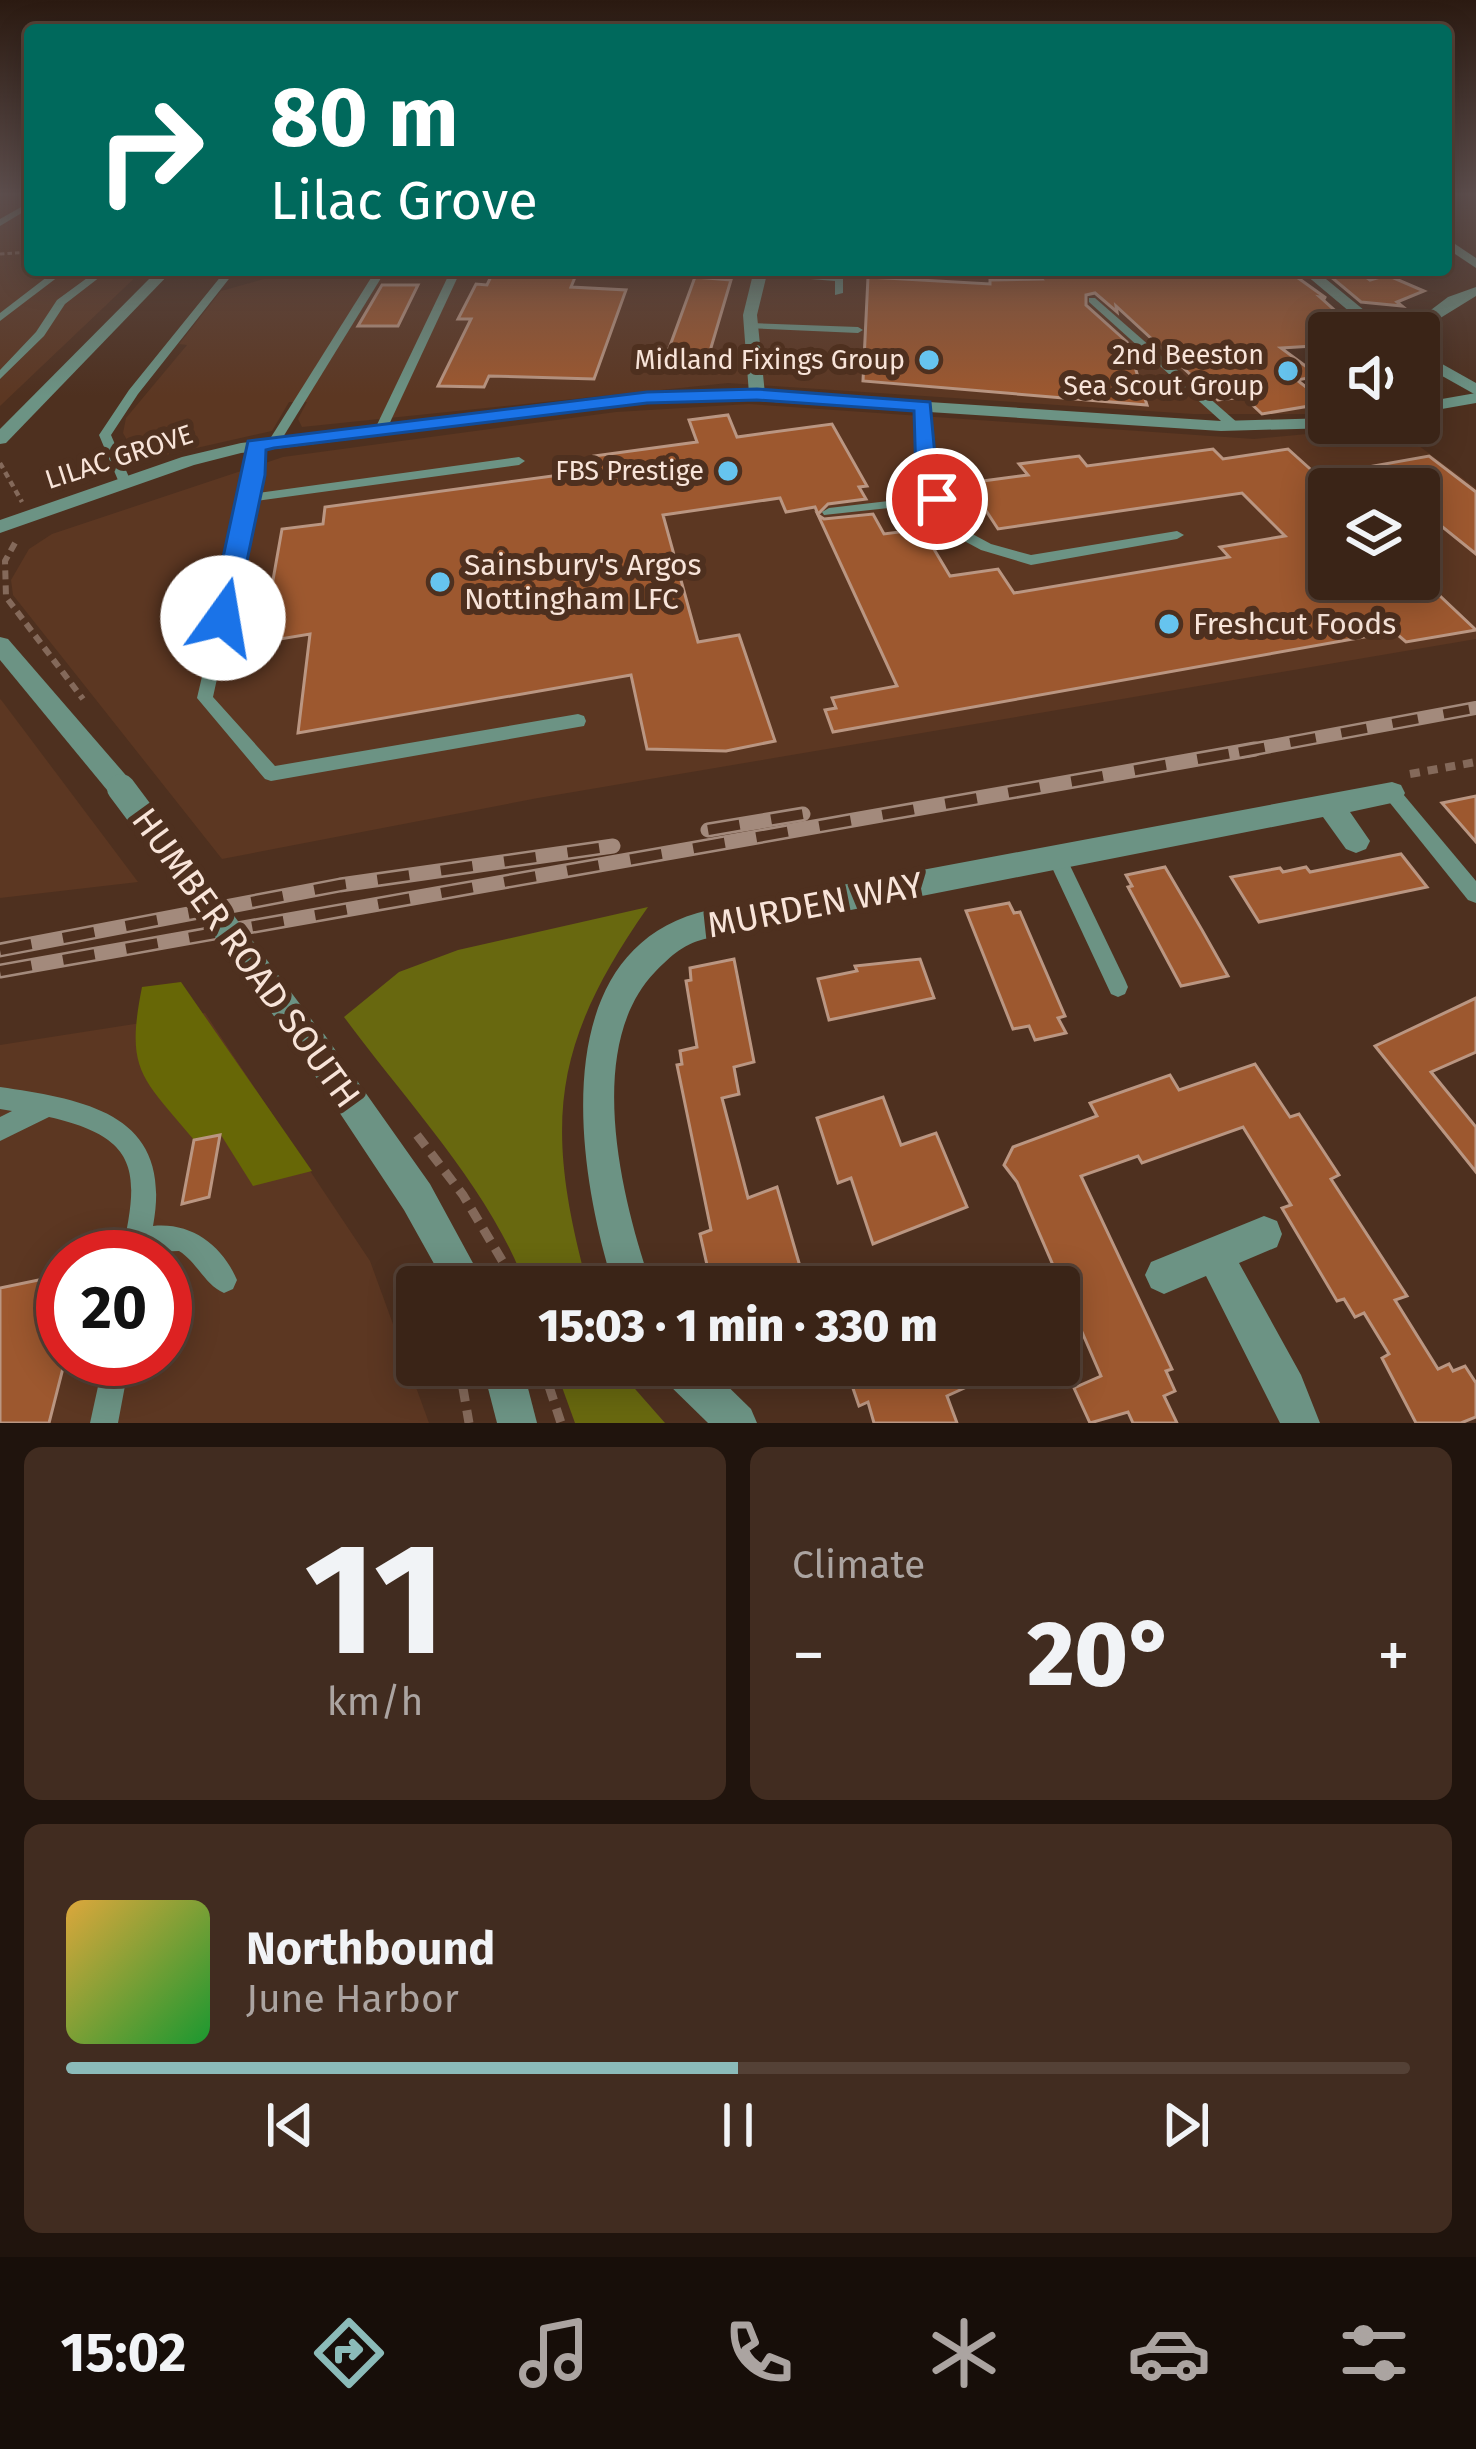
<!DOCTYPE html>
<meta charset="utf-8">
<style>
:root{--surface:#3a2417;--page:#412c20;--text:#f1f3f6;--muted:#aba4a1;--line:#544136;--accent:#8bbbb9}
body{margin:0;font-family:"Fira Sans",sans-serif;background:var(--page);color:var(--text);height:100vh;display:flex;flex-direction:column;font-size:45px;white-space:nowrap}
*{box-sizing:border-box;margin:0}
p{font-size:39px;color:var(--muted)}
.icon{flex:none;width:66px;height:66px;fill:none;stroke:currentColor;stroke-width:2;stroke-linecap:round;stroke-linejoin:round}
.map{position:relative;height:1423px;overflow:hidden}
.details{display:flex;flex-direction:column;gap:24px;padding:24px;background:#20140d;flex:1}
.details>*{flex:none}
.guide{position:absolute;left:24px;top:24px;width:1428px;height:252px;border-radius:12px;box-shadow:0 6px 30px #0003,0 0 0 3px var(--line);background:#00695c;color:#fff;overflow:hidden}
.buttons{position:absolute;left:1308px;top:312px;display:grid;gap:24px}
.buttons a{display:grid;place-items:center;width:132px;height:132px;border-radius:12px;background:var(--surface);box-shadow:0 6px 30px #0003,0 0 0 3px var(--line);font-size:60px}
.speed{position:absolute;left:36px;top:1230px;display:flex;gap:24px;font-size:60px;font-weight:700;text-align:center}
.speed>*{display:grid;place-content:center;width:156px;height:156px;border-radius:50%;background:var(--surface);box-shadow:0 6px 30px #0003,0 0 0 3px var(--line);line-height:1}
.speed .limit{border:18px solid #d22;background:#fff;color:#111}
.pin{position:absolute;display:grid;place-items:center;width:102px;height:102px;color:#fff;margin:-51px;border:6px solid #fff;border-radius:50%;box-shadow:0 3px 12px #0007}
.me{position:absolute;width:132px;margin:-66px;rotate:13deg;stroke-linejoin:round;filter:drop-shadow(0 0 9px #0008)}
.turn{display:flex;align-items:center;gap:42px;height:252px;padding:0 48px;font-size:54px}
.turn .icon{width:156px;height:156px;stroke-width:2.5}
.turn b{display:block;font-size:84px;line-height:102px}
.big{font-size:90px;font-weight:800;line-height:1.1}
.details .tile{flex:1;display:flex;flex-direction:column;justify-content:center;gap:18px;min-width:0;padding:0 42px;border-radius:18px;background:var(--page)}
.details .dial{align-items:center;gap:0}
.dial b{font-size:156px;line-height:1}
.song{display:flex;align-items:center;gap:36px}
.cover{width:144px;height:144px;border-radius:18px;background:linear-gradient(135deg,hsl(40 70% 55%),hsl(130 70% 35%))}
.played{height:12px;border-radius:6px;background:linear-gradient(90deg,var(--accent) 50%,var(--line) 50%)}
.keys{display:flex;justify-content:space-around;direction:ltr}
.heat{display:flex;justify-content:space-between;align-items:center;font-size:66px;direction:ltr}
.details .tiles{flex:1;display:grid;gap:24px;grid-template-columns:1fr 1fr}
.tile:last-child{grid-column:span 2}
.trip{position:absolute;left:396px;top:1266px;width:684px;height:120px;border-radius:12px;background:var(--surface);box-shadow:0 6px 30px #0003,0 0 0 3px var(--line);font-weight:800;line-height:120px;text-align:center}
.menu{display:flex;height:192px;justify-content:space-around;align-items:center;background:#170e09;color:var(--muted)}
.menu .icon{width:84px;height:84px}
.menu .on{color:var(--accent)}
.menu b{font-size:54px;color:var(--text)}
.map>svg:first-child{display:block}
</style>
<div class="map">
<svg width="1476" height="1423" viewBox="0 0 1476 1423">
<rect width="100%" height="100%" fill="#4e301f"/>
<!-- built -->
<g fill="#5c3722" fill-rule="evenodd">
<polygon points="0,196 30,196 30,270 143,270 0,406"/>
<polygon points="296,270 907,270 969,279 1111,277 1316,414 1193,414 728,383 302,427 298,419 307,402 289,402 272,431 139,461 123,433 126,418 187,345 179,344 221,291"/>
<path d="M749 404 1254 439 1392 426 1476 488V639L538 798 222 859 13 595 11 580 29 549 52 534 283 457 616 412ZM1329 489H1419V579H1329Z"/>
<polygon points="0,699 2,701 138,882 0,898"/>
<path d="M205 1013 370 1261 429 1423H0V1045ZM63 1257H165V1359H63Z"/>
</g>
<!-- green -->
<g fill="#68680f">
<path d="M648 907C551 1045 544 1125 588 1287H526C492 1191 405 1100 344 1017L399 972 458 950Z"/>
<polygon points="554,1365 614,1365 665,1423 575,1423"/>
</g>
<!-- forest -->
<path fill="#676706" d="M181 982 312 1171 253 1186 221 1135 194 1140C142 1077 125 1072 142 987Z"/>
<!-- building -->
<g fill="#9d582f" stroke="#ba9682" stroke-width="3">
<polygon points="494,270 578,270 571,287 626,290 594,379 489,376 484,387 438,386 471,319 458,319 476,284 487,285"/>
<polygon points="1036,270 1287,270 1326,298 1320,297 1360,333 1329,333 1329,345 1281,348 1319,376 1297,380 1327,403 1262,414 1244,397 1218,400 1116,306 1117,312 1095,293 1086,295 1086,305 1127,342 1147,405 863,381 868,277 990,284 990,280 1042,279"/>
<polygon points="1358,271 1370,280 1387,275 1424,291 1397,302 1402,306 1361,302 1325,272"/>
<polygon points="695,277 731,280 705,368 663,365"/>
<polygon points="382,285 418,285 398,326 358,326"/>
<polygon points="728,415 737,437 832,424 867,486 859,487 866,499 828,504 818,514 815,507 786,512 780,498 663,515 698,642 739,635 775,741 726,751 647,749 631,675 298,733 310,634 262,642 282,529 323,524 325,507 597,470 594,456 697,442 689,420"/>
<polygon points="1213,449 1223,459 1288,449 1318,476 1429,456 1476,492 1476,554 1419,508 1419,489 1329,489 1329,579 1422,579 1476,630 1406,642 1398,635 1381,634 833,732 825,710 836,708 832,698 897,686 818,515 824,519 873,514 884,534 922,529 950,576 998,569 1014,593 1229,557 1220,547 1285,536 1242,493 998,529 968,483 1028,475 1019,464 1079,456 1087,466"/>
<polygon points="1476,796 1476,842 1442,803"/>
<polygon points="1401,854 1427,887 1259,922 1231,877 1280,868 1283,872 1306,867 1310,872"/>
<polygon points="1165,867 1202,930 1228,976 1181,986 1128,887 1132,886 1126,875"/>
<polygon points="1009,903 1014,913 1020,912 1065,1016 1058,1018 1066,1033 1035,1040 1029,1026 1013,1029 966,911"/>
<polygon points="734,959 754,1062 734,1067 739,1094 722,1098 748,1198 777,1187 806,1287 766,1287 762,1269 712,1287 700,1234 711,1230 677,1065 682,1064 680,1051 697,1047 686,981 691,980 690,968"/>
<polygon points="920,959 934,998 829,1020 818,979 857,971 855,966"/>
<polygon points="1476,998 1476,1052 1431,1072 1476,1127 1476,1172 1375,1046"/>
<polygon points="1255,1064 1290,1117 1299,1114 1339,1175 1331,1179 1407,1296 1395,1300 1438,1369 1449,1364 1453,1371 1465,1366 1476,1383 1476,1417 1461,1423 1416,1423 1382,1358 1389,1354 1364,1313 1355,1317 1344,1299 1337,1301 1282,1208 1291,1205 1243,1127 1142,1163 1138,1156 1081,1176 1172,1369 1166,1371 1175,1391 1164,1396 1177,1423 1133,1423 1128,1412 1090,1423 1074,1388 1101,1376 1017,1182 1004,1165 1013,1147 1097,1116 1090,1103 1170,1075 1179,1090"/>
<polygon points="883,1097 901,1145 936,1133 967,1207 873,1244 851,1178 838,1183 817,1118"/>
<polygon points="220,1135 209,1197 182,1204 194,1140"/>
<polygon points="53,1277 50,1288 63,1285 63,1368 49,1423 0,1423 0,1288"/>
<polygon points="845,1365 924,1365 928,1377 954,1365 1015,1365 947,1396 957,1423 874,1423 868,1402 859,1406"/>
</g>
<g fill="none" stroke-linecap="round" stroke-linejoin="round">
<!-- path-far4 -->
<polyline stroke="#84695a" stroke-width="3" stroke-dasharray="4.5 3" stroke-linecap="butt" points="0,254 30,252"/>
<!-- path-far3 -->
<polyline stroke="#84695a" stroke-width="4.5" stroke-dasharray="6 4.5" stroke-linecap="butt" points="0,463 22,502"/>
<!-- path-far2 -->
<polyline stroke="#84695a" stroke-width="6" stroke-dasharray="9 6" stroke-linecap="butt" points="15,543 5,561 6,597 83,699"/>
<!-- path-far1 -->
<polyline stroke="#84695a" stroke-width="8" stroke-dasharray="10 8" stroke-linecap="butt" points="1410,774 1476,762"/>
<!-- path -->
<g stroke="#84695a" stroke-width="9" stroke-dasharray="14 9" stroke-linecap="butt">
<polyline points="417,1135 463,1195 518,1287"/>
<polyline points="459,1365 469,1423"/>
<polyline points="542,1365 561,1423"/>
</g>
<!-- service -->
<g fill="#6c9384" fill-rule="evenodd">
<polygon points="30,202 30,208 0,226 0,219"/>
<polygon points="56,270 67,270 0,321 0,313"/>
<polygon points="98,270 109,270 65,304 44,336 0,379 0,370 36,332 57,300"/>
<polygon points="226,270 236,270 138,394 111,435 131,482 125,486 120,485 99,435 129,390"/>
<polygon points="376,270 386,270 280,442 274,446 270,445 268,442"/>
<polygon points="451,270 461,270 386,431 376,434 374,431"/>
<polygon points="789,272 843,277 843,293 835,295 835,281 786,277 786,273"/>
<polygon points="1089,298 1095,298 1239,424 1239,430 1231,430 1089,302"/>
<polygon points="749,323 858,327 863,330 858,333 745,328 744,326"/>
<polygon points="924,403 930,406 932,477 965,530 991,544 1031,555 1177,531 1184,535 1177,539 1031,565 981,550 955,536 935,503 824,515 822,512 829,508 931,496 920,477 918,406"/>
<polygon points="256,441 262,445 261,475 258,493 519,457 525,461 519,465 256,501 213,697 275,766 578,714 584,716 586,721 584,726 271,781 265,779 197,698 249,475 250,445"/>
<polygon points="1392,785 1398,788 1476,881 1476,903 1468,900 1386,798 1383,793 1386,788"/>
<polygon points="1057,850 1064,853 1125,980 1128,987 1125,994 1118,997 1111,994 1048,859 1050,853"/>
<path d="M0 1087C87 1100 174 1114 153 1226 191 1222 222 1245 237 1280L233 1289 224 1293C205 1285 197 1262 179 1251L148 1252 147 1257H121C139 1175 143 1138 49 1117L0 1141V1117L12 1111 0 1109Z"/>
<polygon points="104,1359 130,1359 118,1423 90,1423"/>
</g>
<!-- minor -->
<g fill="#6c9384" fill-rule="evenodd">
<polygon points="1446,238 1476,258 1476,268 1446,248"/>
<polygon points="754,270 789,271 796,275 789,279 766,278 757,315 765,394 757,399 749,394 743,315"/>
<polygon points="1300,270 1315,270 1392,333 1415,322 1448,297 1476,287 1476,296 1416,333 1375,333"/>
<polygon points="1419,351 1476,383 1476,395 1419,363"/>
<path d="M1392 782 1401 785 1405 793 1401 801 1350 812 1370 841 1366 849 1356 853 1346 849 1323 817 709 938C684 943 672 955 655 972 583 1047 622 1201 652 1287H614C576 1168 543 947 709 910Z"/>
<polygon points="1264,1216 1277,1221 1282,1234 1277,1247 1239,1263 1301,1375 1320,1423 1280,1423 1206,1276 1164,1294 1151,1288 1145,1275 1151,1262"/>
<polygon points="657,1365 706,1365 751,1409 757,1423 708,1423 663,1379"/>
</g>
<!-- tertiary -->
<g fill="#6c9384" fill-rule="evenodd">
<polygon points="158,270 173,270 6,443 0,444 0,429"/>
<polygon points="728,389 1221,421 1329,418 1329,423 1341,423 1332,428 1221,431 728,399 647,403 241,453 194,465 0,533 0,520 182,457 241,443 647,393"/>
<polygon points="1476,393 1476,403 1419,413 1419,403"/>
<polygon points="0,637 8,639 130,780 134,788 130,796 121,799 112,796 0,660"/>
<polygon points="313,1029 324,1034 430,1184 486,1287 447,1287 404,1210 302,1056 297,1045 302,1034"/>
<polygon points="482,1365 522,1365 537,1423 497,1423"/>
</g>
<!-- rail-far1 casing -->
<g stroke="#a38a7c" stroke-width="14">
<polyline id="rail-far1" points="1239,752 1476,708"/>
</g>
<!-- rail casing -->
<g stroke="#a38a7c" stroke-width="15">
<g id="rail">
<polyline points="708,830 803,814"/>
<polyline points="0,950 340,885 613,846"/>
<polyline points="0,971 1255,749"/>
</g>
</g>
<!-- rail-far1 -->
<use href="#rail-far1" stroke="#4e301f" stroke-width="9" stroke-dasharray="26" stroke-linecap="butt"/>
<!-- rail -->
<use href="#rail" stroke="#4e301f" stroke-width="10" stroke-dasharray="32" stroke-linecap="butt"/>
<!-- tertiary-bridge -->
<polyline stroke="#6c9384" stroke-width="28" points="121,788 313,1045"/>
</g>
<!-- sky -->
<linearGradient id="sky" x2="0" y2="1"><stop stop-color="#2b1a11"/><stop offset="0.49" stop-color="#5d4e4d"/><stop offset="1" stop-color="#5d4e4d" stop-opacity="0"/></linearGradient>
<rect width="1476" height="396" fill="url(#sky)"/>
<!-- route -->
<polygon fill="#1a73e8" stroke="#114b97" stroke-width="3" points="757,389 930,402 937,477 947,499 937,505 929,503 916,477 914,411 757,400 647,403 274,448 266,450 265,475 235,618 223,627 210,618 248,441 647,392"/>
<!-- markers -->
<g fill="#66c4ef" stroke="#4e301f" stroke-width="4.5">
<circle cx="929" cy="360" r="12"/>
<circle cx="1288" cy="371" r="12"/>
<circle cx="728" cy="471" r="12"/>
<circle cx="440" cy="582" r="12"/>
<circle cx="1169" cy="624" r="12"/>
</g>
<g text-anchor="middle" dominant-baseline="central" stroke-width="12" stroke-linejoin="round" paint-order="stroke">
<!-- far-poi labels -->
<g font-size="27" fill="#f8e4d9" stroke="#4e301f" text-anchor="end">
<text x="1264" y="355">2nd Beeston<tspan x="1264" dy="31">Sea Scout Group</tspan></text>
<text x="905" y="360">Midland Fixings Group</text>
<text x="704" y="471">FBS Prestige</text>
</g>
<!-- far-street labels -->
<g font-size="27" fill="#f8e4d9" stroke="#4e301f">
<text transform="translate(119 457) rotate(-18)">LILAC GROVE</text>
</g>
<!-- poi labels -->
<g font-size="30" fill="#f8e4d9" stroke="#4e301f" text-anchor="start">
<text x="464" y="565">Sainsbury's Argos<tspan x="464" dy="34">Nottingham LFC</tspan></text>
<text x="1193" y="624">Freshcut Foods</text>
</g>
<!-- near-street labels -->
<g font-size="36" fill="#f8e4d9" stroke="#4e301f">
<text transform="translate(815 905) rotate(-11)">MURDEN WAY</text>
<text transform="translate(246 958) rotate(54)">HUMBER ROAD SOUTH</text>
</g>
</g>
</svg>
<div class="buttons">
<a><svg class="icon" aria-label="sound" viewBox="0 0 24 24"><path d="M4 9h4l5-4v14l-5-4H4zM17 9q2 3 0 6"/></svg></a>
<a><svg class="icon" aria-label="layers" viewBox="0 0 24 24"><path d="M12 4l9 5-9 5-9-5zM3 14l9 5 9-5"/></svg></a>
</div>
<div class="speed"><div class="limit">20</div></div>
<div class="pin" style="left:937px;top:499px;background:#d93025"><svg class="icon" aria-label="arrive" viewBox="0 0 24 24"><path d="M6 21V4h12l-3 4 3 4H6"/></svg></div>
<svg class="me" style="left:223px;top:618px" viewBox="-20 -20 40 40"><circle r="19" fill="#fff"/><path d="M0-13L10 11 0 6-10 11z" fill="#1a73e8"/></svg>
<div class="trip">15:03 · 1 min · 330 m</div>
<div class="guide">
<div class="turn"><svg class="icon" aria-label="right" viewBox="0 0 24 24"><path d="M7 20v-9h11M14 6l5 5-5 5"/></svg><div><b>80 m</b>Lilac Grove</div></div>
</div>
</div>
<section class="details">
<div class="tiles">
<div class="tile dial"><b>11</b><p>km/h</p></div>
<div class="tile"><p>Climate</p>
<div class="heat"><a>−</a><b class="big">20°</b><a>+</a></div>
</div>
<div class="tile">
<div class="song"><i class="cover"></i><div><b>Northbound</b><p>June Harbor</p></div></div>
<div class="played"></div>
<div class="keys"><svg class="icon" aria-label="previous" viewBox="0 0 24 24"><path d="M18 5L8 12l10 7zM5 5v14"/></svg><svg class="icon" aria-label="pause" viewBox="0 0 24 24"><path d="M8 5v14M16 5v14"/></svg><svg class="icon" aria-label="next" viewBox="0 0 24 24"><path d="M6 5l10 7-10 7zM19 5v14"/></svg></div>
</div>
</div>
</section>
<nav class="menu">
<b>15:02</b>
<svg class="icon on" aria-label="directions" viewBox="0 0 24 24"><path d="M12 3l9 9-9 9-9-9zM9 14v-3h6M13 9l2 2-2 2"/></svg>
<svg class="icon" aria-label="music" viewBox="0 0 24 24"><path d="M9 18V5l10-2v13"/><circle cx="6" cy="18" r="3"/><circle cx="16" cy="16" r="3"/></svg>
<svg class="icon" aria-label="phone" viewBox="0 0 24 24"><path d="M5 4h4l2 5-3 2q2 4 5 5l2-3 5 2v4C11 20 4 13 5 4z"/></svg>
<svg class="icon" aria-label="climate" viewBox="0 0 24 24"><path d="M12 3v18M4 7l16 10M4 17L20 7"/></svg>
<svg class="icon" aria-label="car" viewBox="0 0 24 24"><path d="M5 17H2v-5l4-1 3-4h7l3 4 3 1v5h-3M9 17h6M6 11h13"/><circle cx="7" cy="17" r="2"/><circle cx="17" cy="17" r="2"/></svg>
<svg class="icon" aria-label="filters" viewBox="0 0 24 24"><path d="M4 7h16M4 17h16"/><circle cx="9" cy="7" r="2"/><circle cx="15" cy="17" r="2"/></svg>
</nav>
